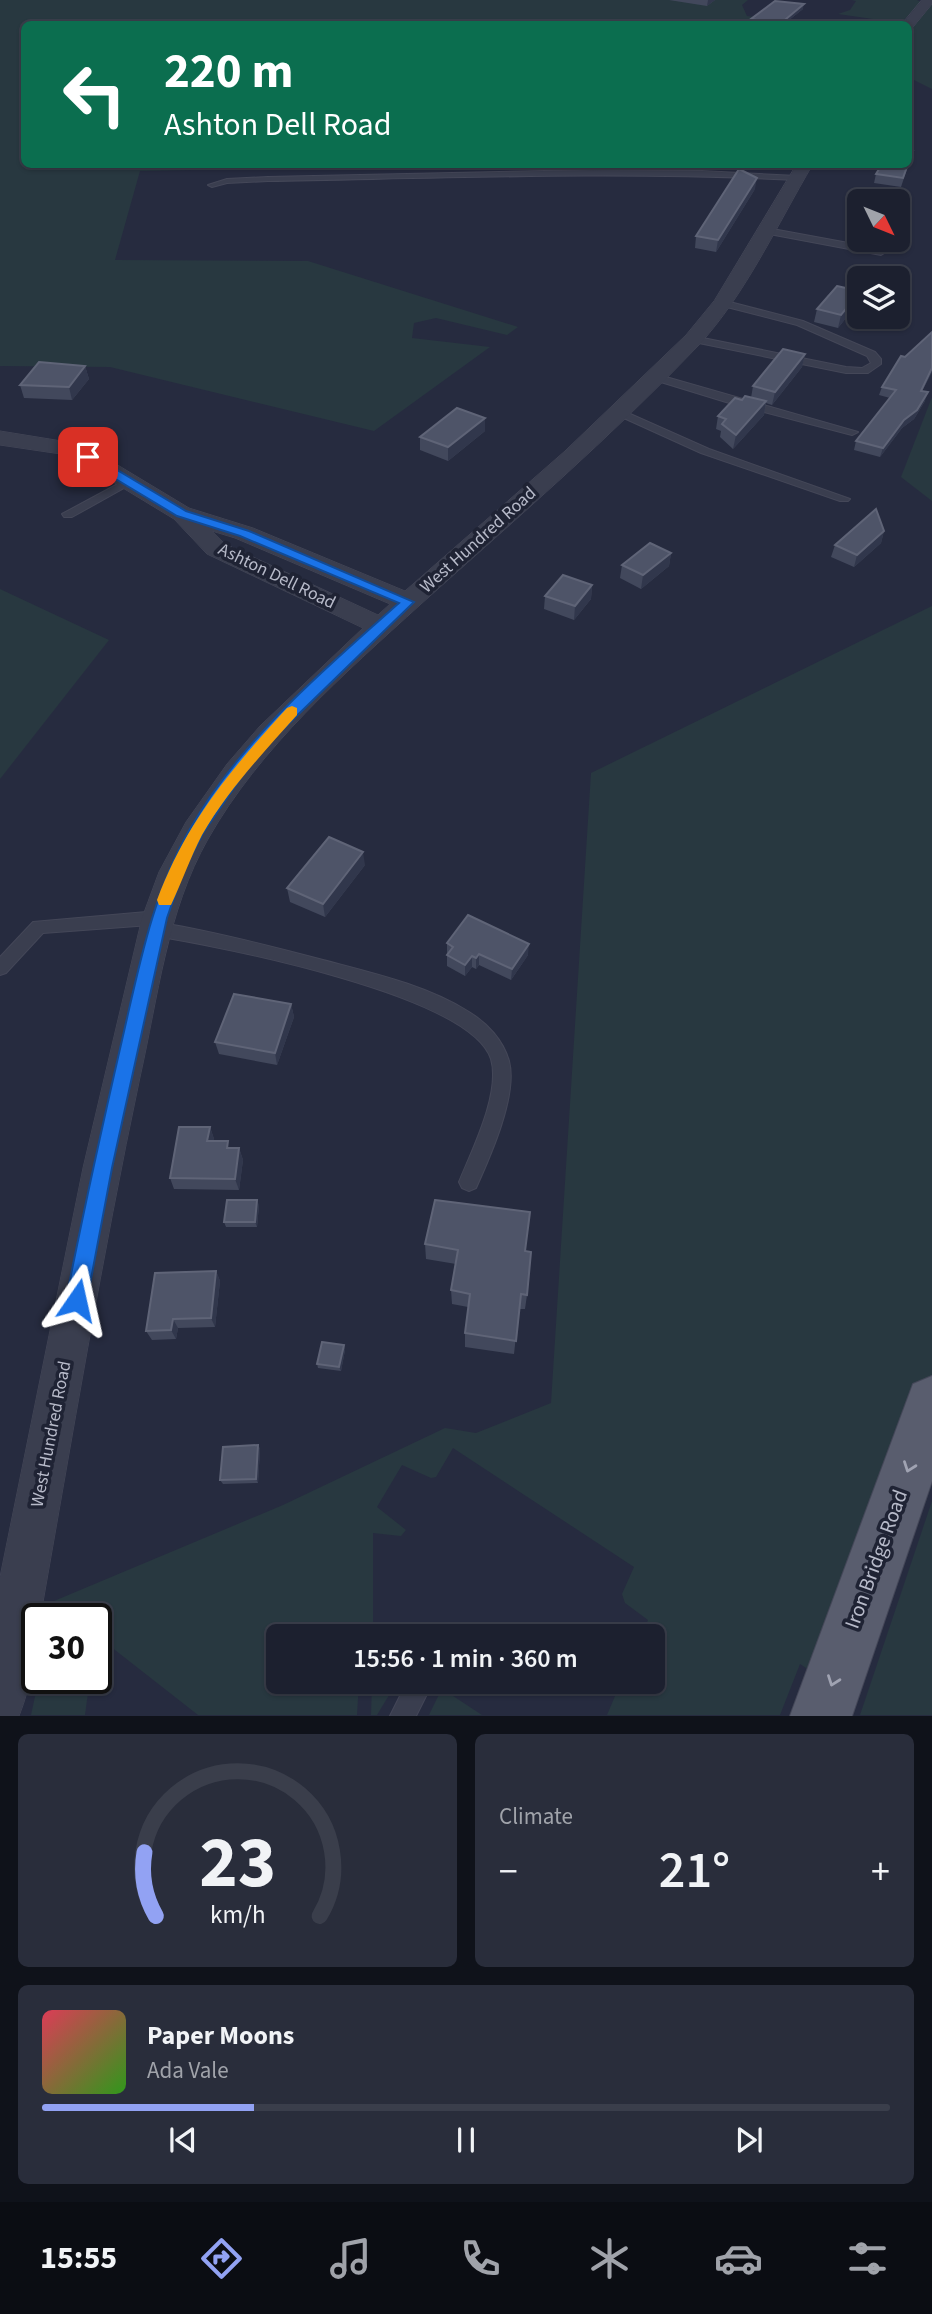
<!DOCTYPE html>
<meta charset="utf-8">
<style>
:root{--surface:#1c202f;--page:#292d3b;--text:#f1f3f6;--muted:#a0a3aa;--line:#3a3e4b;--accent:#92a2f3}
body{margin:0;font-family:"Source Sans 3",sans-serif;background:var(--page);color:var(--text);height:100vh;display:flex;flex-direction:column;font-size:26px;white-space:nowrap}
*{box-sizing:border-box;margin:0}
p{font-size:23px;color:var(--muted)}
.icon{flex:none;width:38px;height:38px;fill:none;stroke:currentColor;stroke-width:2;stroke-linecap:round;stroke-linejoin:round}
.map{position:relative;height:1716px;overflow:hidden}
.sheet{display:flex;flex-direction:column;gap:18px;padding:18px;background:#0f121a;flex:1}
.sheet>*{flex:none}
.banner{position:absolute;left:21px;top:21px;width:891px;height:147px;border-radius:10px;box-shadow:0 2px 5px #0004,0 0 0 2px var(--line);background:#0b6e4f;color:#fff;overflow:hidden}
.needle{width:46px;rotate:133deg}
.tools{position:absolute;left:847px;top:189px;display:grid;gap:14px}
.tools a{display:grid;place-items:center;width:63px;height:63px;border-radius:10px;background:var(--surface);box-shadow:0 2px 5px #0004,0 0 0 2px var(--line);font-size:35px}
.speed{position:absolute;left:21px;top:1603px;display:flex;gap:14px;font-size:35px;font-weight:700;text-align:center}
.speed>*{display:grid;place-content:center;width:91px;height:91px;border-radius:50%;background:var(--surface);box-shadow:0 2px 5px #0004,0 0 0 2px var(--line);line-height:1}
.speed .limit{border:4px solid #111;border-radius:10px;background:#fff;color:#111}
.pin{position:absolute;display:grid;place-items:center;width:60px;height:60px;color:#fff;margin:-30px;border-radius:14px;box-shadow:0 4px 10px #0006}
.me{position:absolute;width:77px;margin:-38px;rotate:11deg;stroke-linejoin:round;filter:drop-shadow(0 0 5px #0008)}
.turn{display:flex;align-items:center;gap:24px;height:147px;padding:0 28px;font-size:32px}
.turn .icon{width:91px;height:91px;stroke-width:2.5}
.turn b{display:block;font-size:49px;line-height:60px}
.big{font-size:52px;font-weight:600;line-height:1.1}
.sheet .tile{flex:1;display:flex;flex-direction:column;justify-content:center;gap:10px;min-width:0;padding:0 24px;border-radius:10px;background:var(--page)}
.sheet .dial{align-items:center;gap:0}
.dial svg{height:182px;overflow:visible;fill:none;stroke:var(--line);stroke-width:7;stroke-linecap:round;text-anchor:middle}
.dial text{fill:var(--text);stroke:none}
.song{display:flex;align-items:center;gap:21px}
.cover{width:84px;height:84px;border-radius:10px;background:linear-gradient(135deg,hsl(350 70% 55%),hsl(110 70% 35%))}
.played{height:7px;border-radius:4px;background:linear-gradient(90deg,var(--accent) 25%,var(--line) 25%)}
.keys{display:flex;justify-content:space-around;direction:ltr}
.heat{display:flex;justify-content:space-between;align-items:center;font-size:38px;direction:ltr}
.sheet .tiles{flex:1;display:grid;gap:18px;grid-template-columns:1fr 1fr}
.tile:last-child{grid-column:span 2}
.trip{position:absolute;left:266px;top:1624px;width:399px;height:70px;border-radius:10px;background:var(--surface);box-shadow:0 2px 5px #0004,0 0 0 2px var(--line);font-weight:600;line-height:70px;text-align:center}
.tab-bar{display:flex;height:112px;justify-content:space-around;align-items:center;background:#0b0d13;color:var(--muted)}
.tab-bar .icon{width:49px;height:49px}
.tab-bar .on{color:var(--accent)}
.tab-bar b{font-size:32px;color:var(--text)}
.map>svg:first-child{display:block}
</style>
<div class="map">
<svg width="932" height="1716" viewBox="0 0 932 1716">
<rect width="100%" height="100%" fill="#262b3f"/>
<!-- green -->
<g fill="#283840">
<polygon points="0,0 748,0 742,5 747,16 808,24 24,24 24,164 465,165 140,171 115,260 308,261 518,327 507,335 436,318 414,323 412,338 490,347 374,431 110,367 0,366"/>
<polygon points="852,0 917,0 921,2 901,23 838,14 850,10 856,1"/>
<polygon points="932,0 932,89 908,77 908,25"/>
<polygon points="932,397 932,501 901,477"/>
<polygon points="0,589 109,640 0,779"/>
<polygon points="932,606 932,1382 829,1683 800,1664 780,1715 607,1715 621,1682 653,1682 653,1636 641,1636 648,1620 625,1603 622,1594 634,1567 453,1448 436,1477 431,1478 402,1465 377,1507 406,1530 401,1536 373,1533 373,1634 409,1631 414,1636 278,1636 278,1682 359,1682 357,1715 198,1715 106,1643 96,1657 96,1619 51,1619 54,1601 283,1505 445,1428 476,1433 551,1403 591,773"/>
<polygon points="932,1501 932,1715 860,1715"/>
<polygon points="39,1678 90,1678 85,1715 31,1715"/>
<polygon points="372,1682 397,1682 377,1715 371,1715"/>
<polygon points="445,1682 460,1682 453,1696 482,1715 429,1715"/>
</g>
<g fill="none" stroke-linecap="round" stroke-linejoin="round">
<!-- service casing -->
<g stroke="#444758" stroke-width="2">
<g id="service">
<path d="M593 170 702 171 797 176 801 178 797 180C621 171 444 178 268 181L227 183 212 187 208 185 227 179 268 177Z"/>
<polygon points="767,228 881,249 886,252 881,255 764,233 764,229"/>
<polygon points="722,300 803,321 875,352 881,359 881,364 868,373 846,373 689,341 689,337 693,336 846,367 862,368 871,363 867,356 797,325 719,305 719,301"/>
<polygon points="651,375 659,375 858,432 852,435 726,402 651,379"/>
<polygon points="619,409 709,449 850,499 848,501 840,501 701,453 615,414 614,412"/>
<polygon points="129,478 135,481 133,483 72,517 64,517 62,514"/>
<path d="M158 911 164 913 166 918 162 923C216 932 270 946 323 960 372 973 426 985 469 1012 487 1023 503 1040 509 1061 518 1095 490 1157 476 1188L469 1191 462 1188 459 1182C472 1150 501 1093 491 1059 470 994 220 947 156 936L150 934 148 929 150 925 43 933 6 973 0 975V957L33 922Z"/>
<polygon points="407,1682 433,1682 416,1716 390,1716"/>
</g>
</g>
<!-- minor casing -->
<g stroke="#444758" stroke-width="1">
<g id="minor">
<polygon points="922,0 932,0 932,4 913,27 902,24"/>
<path d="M797 164H813C777 225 746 294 698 346 611 437 515 520 421 604 344 674 260 747 208 839 167 911 158 997 140 1077 102 1257 72 1438 40 1619H37C37 1650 31 1686 19 1716H0V1577L83 1168 142 918 159 872 186 822 227 764 260 726 363 628 207 554 174 519 80 462 61 454 0 445V431L74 443 96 452 189 508 253 528 405 591 565 451 686 335 714 301ZM212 531 235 538 390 604 378 615 225 544Z"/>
</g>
</g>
<!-- primary casing -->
<g stroke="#444758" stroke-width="2">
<polygon id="primary" points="932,1376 932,1481 852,1716 790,1716 913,1384"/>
</g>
<!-- service -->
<use href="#service" fill="#3a3e4f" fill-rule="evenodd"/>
<!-- minor -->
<use href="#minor" fill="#3a3e4f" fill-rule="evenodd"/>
<!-- primary -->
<use href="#primary" fill="#595d6e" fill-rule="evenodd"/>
</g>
<!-- wall -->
<g fill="#42485c">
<polygon points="669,0 715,0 707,6"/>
<polygon points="803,9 784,24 750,24 751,19"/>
<polygon points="913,151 901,187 874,183 876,174"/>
<polygon points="755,189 716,252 695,248 696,236"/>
<polygon points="859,291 857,304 838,328 814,322 817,309"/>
<polygon points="805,354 802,367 772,405 766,403 764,415 733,449 720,437 721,431 716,429 718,416 742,400 751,398 753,386"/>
<polygon points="905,357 932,372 922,391 925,401 914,419 902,428 880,457 854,450 856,441 890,398 879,395 882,387"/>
<polygon points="85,366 89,379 72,400 24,398 20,385"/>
<polygon points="485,431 448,461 420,450 420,437"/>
<polygon points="884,531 881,543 854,567 831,557 835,545"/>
<polygon points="671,553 669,566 641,589 620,578 622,565"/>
<polygon points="592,585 591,599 574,620 544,609 545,596"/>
<polygon points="365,865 325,917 290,902 287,888"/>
<polygon points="447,943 528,955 511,980 479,965 476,969 472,967 465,976 447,966"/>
<polygon points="291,1004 294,1017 277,1065 219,1054 215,1042"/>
<polygon points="210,1127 214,1139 213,1141 230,1148 239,1148 243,1160 239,1190 174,1189 170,1178"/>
<polygon points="259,1205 257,1227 226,1227 224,1222"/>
<polygon points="425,1244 525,1251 527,1295 525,1309 519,1309 514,1354 465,1347 465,1333 468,1307 452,1304 451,1290 456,1264 426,1259"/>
<polygon points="216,1271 220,1281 215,1327 178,1328 176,1339 152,1340 146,1331"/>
<polygon points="344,1345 345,1350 341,1371 318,1368 317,1364"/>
<polygon points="258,1445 260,1449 258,1483 223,1484 220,1480"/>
</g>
<!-- shaded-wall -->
<g fill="#31374c">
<polygon points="708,0 715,0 707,6"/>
<polygon points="804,4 803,9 784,24 780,24"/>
<polygon points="757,178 755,189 716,252 718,240"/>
<polygon points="859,293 857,304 838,328 841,315"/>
<polygon points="805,354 802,367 772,405 775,392"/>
<polygon points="85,366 89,379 72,400 69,387"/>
<polygon points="932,368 932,372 918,399 921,391"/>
<polygon points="928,392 925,401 914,419 902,428 880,457 883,448 904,420"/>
<polygon points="766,401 764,415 733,449 736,435"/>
<polygon points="485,418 485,431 448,461 448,447"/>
<polygon points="884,531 881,543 854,567 857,555"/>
<polygon points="671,553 669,566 641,589 643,575"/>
<polygon points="592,585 591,599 574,620 575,606"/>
<polygon points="363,852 365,865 325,917 323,904"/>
<polygon points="529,944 528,955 511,980 512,969"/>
<polygon points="479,954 479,965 476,969 476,958"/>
<polygon points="472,956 472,967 465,976 465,965"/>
<polygon points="291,1004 294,1017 277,1065 275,1053"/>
<polygon points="210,1127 214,1139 212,1153 207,1141"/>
<polygon points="239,1148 243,1160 239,1190 235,1179"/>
<polygon points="257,1200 259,1205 257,1227 255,1222"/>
<polygon points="216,1271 220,1281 215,1327 211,1318"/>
<polygon points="173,1319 178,1328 176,1339 171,1330"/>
<polygon points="344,1345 345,1350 341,1371 339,1367"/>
<polygon points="258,1445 260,1449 258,1483 256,1479"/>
</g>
<!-- building -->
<g fill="#4e5468" stroke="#5f6477" stroke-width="2">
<polygon points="775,1 804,4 780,24 751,19"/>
<polygon points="908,150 913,151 908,164"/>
<polygon points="882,164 908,164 903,178 876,174"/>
<polygon points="739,169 757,178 718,240 696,236"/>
<polygon points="837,286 859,291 859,293 841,315 817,309"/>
<polygon points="932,332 932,368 921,391 928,392 917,410 904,420 883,448 856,441 896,390 882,387 901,356 905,357"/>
<polygon points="783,349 805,354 775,392 753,386"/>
<polygon points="39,362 85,366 69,387 20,385"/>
<polygon points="745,396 766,401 736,435 722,424 726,419 718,416 735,398 742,400"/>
<polygon points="457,408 485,418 448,447 420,437"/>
<polygon points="876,509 884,531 857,555 835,545"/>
<polygon points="650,543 671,553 643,575 622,565"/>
<polygon points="563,575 592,585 575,606 545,596"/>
<polygon points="329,837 363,852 323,904 287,888"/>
<polygon points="468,915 529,944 512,969 479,954 476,958 472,956 465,965 447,955 453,947 447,943"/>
<polygon points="234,994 291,1004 275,1053 215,1042"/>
<polygon points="179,1127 210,1127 207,1141 228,1141 227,1148 239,1148 235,1179 170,1178"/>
<polygon points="227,1200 257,1200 255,1222 224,1222"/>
<polygon points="435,1200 530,1212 525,1251 531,1252 527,1295 521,1294 516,1341 465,1333 470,1294 451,1290 458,1250 425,1244"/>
<polygon points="216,1271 211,1318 173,1319 171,1330 146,1331 155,1273"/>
<polygon points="322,1342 344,1345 339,1367 317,1364"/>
<polygon points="258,1445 256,1479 220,1480 223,1447"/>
</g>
<!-- one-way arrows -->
<defs><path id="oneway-chevron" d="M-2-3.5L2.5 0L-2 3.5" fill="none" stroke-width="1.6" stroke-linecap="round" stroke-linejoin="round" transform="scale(1.75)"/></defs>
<g stroke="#a0a3b2">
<use href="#oneway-chevron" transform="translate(909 1467) rotate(110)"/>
<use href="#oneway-chevron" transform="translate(833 1681) rotate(110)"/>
</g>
<!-- route -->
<path fill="#1a73e8" stroke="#114b97" stroke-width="2" d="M84 455H92L186 511 249 531 414 602 275 737 242 776 203 833 183 872 167 918 112 1168 87 1300 84 1307 77 1311 69 1307 66 1300C83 1213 102 1127 122 1040 139 967 152 895 190 829 241 740 323 670 399 603L240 536 177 516 84 460Z"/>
<!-- slow -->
<path fill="#f59e0b" d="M292 706 297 708V715C263 753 228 790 202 835 190 858 182 882 171 905H159L157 900C186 822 232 768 287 708Z"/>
<g text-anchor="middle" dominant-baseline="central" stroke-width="7" stroke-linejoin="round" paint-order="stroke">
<!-- street labels -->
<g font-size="18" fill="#b7bac9" stroke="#1f2334">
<text transform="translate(478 540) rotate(-42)">West Hundred Road</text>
<text transform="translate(277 576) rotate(26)">Ashton Dell Road</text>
<text transform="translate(51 1434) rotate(-79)">West Hundred Road</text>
</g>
<!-- near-street labels -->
<g font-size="21" fill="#b7bac9" stroke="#1f2334">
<text transform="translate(876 1559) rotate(-70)">Iron Bridge Road</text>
</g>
</g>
</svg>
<div class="tools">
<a><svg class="needle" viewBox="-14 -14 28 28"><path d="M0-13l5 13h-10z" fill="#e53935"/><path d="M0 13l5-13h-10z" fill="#a0a3aa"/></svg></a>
<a><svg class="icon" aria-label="layers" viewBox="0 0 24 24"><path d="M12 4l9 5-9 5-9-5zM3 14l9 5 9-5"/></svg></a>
</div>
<div class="speed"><div class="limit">30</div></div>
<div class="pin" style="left:88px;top:457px;background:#d93025"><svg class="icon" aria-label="arrive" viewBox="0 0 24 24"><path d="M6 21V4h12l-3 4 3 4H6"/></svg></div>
<svg class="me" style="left:77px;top:1300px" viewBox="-20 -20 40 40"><path d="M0-17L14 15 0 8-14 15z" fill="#1a73e8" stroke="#fff" stroke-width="4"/></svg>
<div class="trip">15:56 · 1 min · 360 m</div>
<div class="banner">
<div class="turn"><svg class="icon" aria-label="left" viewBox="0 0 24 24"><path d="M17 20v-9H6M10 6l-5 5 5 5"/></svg><div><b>220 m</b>Ashton Dell Road</div></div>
</div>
</div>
<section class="sheet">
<div class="tiles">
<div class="tile dial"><svg viewBox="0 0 100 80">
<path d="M14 69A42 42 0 1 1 86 69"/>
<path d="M14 69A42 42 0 0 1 9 41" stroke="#92a2f3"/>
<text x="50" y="56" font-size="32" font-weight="700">23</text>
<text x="50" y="72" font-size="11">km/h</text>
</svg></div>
<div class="tile"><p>Climate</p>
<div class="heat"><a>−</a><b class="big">21°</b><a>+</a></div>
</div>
<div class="tile">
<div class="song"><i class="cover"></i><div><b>Paper Moons</b><p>Ada Vale</p></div></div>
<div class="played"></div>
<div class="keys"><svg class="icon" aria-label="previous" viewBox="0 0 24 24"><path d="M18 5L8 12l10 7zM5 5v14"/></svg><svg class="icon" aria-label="pause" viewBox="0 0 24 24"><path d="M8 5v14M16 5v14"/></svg><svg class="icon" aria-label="next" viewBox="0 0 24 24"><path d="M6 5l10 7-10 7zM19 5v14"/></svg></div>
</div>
</div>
</section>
<nav class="tab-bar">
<b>15:55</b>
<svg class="icon on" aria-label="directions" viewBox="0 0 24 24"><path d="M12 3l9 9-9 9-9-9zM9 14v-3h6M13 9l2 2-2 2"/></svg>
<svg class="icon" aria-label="music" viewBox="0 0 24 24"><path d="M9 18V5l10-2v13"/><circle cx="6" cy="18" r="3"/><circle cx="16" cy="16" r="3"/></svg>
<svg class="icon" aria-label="phone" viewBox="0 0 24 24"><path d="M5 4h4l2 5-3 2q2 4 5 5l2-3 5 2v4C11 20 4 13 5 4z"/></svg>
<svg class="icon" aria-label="climate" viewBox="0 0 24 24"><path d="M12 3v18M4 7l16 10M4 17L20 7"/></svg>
<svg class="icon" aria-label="car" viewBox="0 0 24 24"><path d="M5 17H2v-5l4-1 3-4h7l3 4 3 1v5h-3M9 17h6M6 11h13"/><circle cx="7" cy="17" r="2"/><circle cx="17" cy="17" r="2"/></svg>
<svg class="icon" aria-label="filters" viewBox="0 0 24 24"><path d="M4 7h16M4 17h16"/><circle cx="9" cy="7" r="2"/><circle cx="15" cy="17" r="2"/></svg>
</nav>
